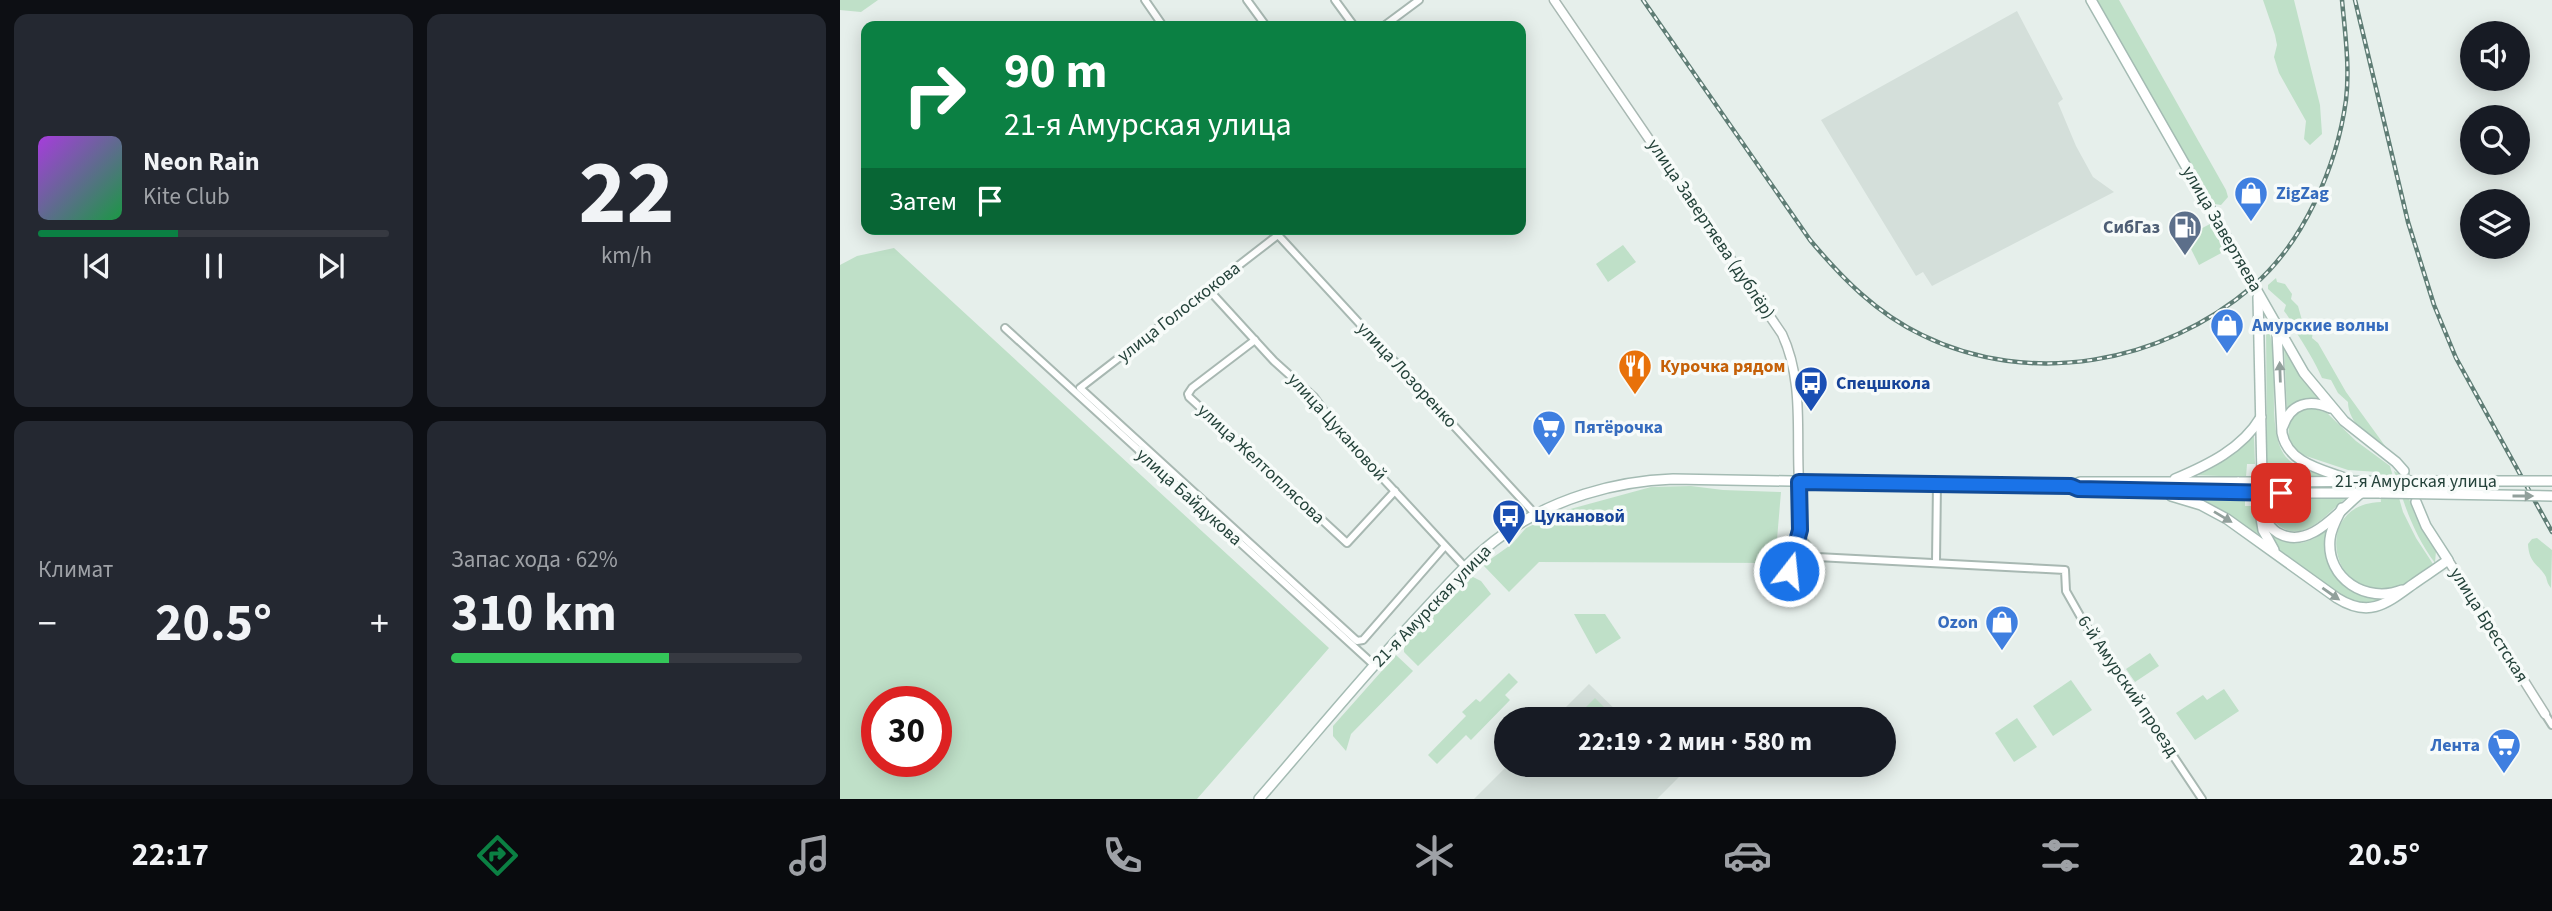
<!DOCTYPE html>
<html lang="ru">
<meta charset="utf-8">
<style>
:root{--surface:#171b24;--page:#242831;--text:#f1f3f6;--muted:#9ea1a6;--line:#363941;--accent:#0b8043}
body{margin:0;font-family:"Source Sans 3",sans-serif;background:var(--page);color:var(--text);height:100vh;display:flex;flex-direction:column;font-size:26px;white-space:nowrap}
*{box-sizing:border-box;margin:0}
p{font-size:23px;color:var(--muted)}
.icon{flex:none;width:38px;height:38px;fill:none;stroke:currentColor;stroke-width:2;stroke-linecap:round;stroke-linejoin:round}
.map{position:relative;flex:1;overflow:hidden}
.panel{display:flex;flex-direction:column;gap:14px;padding:14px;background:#0d0f14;width:840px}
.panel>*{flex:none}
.top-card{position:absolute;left:21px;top:21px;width:665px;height:214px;border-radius:14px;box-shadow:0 4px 18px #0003;background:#0b8043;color:#fff;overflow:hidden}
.tools{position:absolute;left:1620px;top:21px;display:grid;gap:14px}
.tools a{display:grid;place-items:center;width:70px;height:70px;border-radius:50%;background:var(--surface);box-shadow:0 4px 18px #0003;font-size:35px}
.speed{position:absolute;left:21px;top:686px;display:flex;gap:14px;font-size:35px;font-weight:700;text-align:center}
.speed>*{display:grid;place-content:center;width:91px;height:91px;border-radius:50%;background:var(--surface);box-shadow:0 4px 18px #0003;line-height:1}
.speed .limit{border:10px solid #d22;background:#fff;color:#111}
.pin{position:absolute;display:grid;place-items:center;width:60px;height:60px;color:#fff;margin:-30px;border-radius:14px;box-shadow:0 4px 10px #0006}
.me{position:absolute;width:77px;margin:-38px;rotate:16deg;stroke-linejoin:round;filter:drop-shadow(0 0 5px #0008)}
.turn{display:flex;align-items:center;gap:24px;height:147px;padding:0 28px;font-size:32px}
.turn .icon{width:91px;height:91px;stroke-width:2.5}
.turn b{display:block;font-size:49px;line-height:60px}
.then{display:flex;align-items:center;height:66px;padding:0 28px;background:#0003;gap:14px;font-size:26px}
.big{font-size:52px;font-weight:700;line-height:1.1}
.panel .tile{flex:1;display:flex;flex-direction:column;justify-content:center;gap:10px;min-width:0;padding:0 24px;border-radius:14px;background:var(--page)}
.panel .dial{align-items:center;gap:0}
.dial b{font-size:91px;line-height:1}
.song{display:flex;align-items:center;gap:21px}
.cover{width:84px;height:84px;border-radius:10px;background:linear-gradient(135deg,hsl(280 70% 55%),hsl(140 70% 35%))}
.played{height:7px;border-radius:4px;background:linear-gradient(90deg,var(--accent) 40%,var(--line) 40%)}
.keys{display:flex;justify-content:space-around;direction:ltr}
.heat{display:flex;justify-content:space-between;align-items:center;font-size:38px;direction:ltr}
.charge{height:10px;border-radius:5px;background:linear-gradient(90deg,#34c759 62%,var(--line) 0)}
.panel .tiles{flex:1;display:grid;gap:14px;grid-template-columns:repeat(2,1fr)}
.trip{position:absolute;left:654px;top:707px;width:402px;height:70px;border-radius:35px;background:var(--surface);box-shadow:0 4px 18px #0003;font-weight:700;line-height:70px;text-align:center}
.dock{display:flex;height:112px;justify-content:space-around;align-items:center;background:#090b0e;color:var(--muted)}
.dock .icon{width:49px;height:49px}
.dock .on{color:var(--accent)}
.dock b{font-size:32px;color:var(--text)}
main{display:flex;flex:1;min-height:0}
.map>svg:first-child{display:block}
</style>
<main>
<section class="panel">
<div class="tiles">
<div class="tile">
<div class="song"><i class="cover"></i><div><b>Neon Rain</b><p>Kite Club</p></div></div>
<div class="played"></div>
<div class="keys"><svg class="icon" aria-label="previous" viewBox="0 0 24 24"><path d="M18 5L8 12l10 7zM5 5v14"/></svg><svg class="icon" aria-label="pause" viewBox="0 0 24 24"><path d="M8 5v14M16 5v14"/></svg><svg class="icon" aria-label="next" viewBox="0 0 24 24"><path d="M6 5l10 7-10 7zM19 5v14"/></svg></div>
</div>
<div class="tile dial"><b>22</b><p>km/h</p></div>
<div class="tile"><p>Климат</p>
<div class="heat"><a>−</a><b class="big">20.5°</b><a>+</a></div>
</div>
<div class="tile"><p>Запас хода · 62%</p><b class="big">310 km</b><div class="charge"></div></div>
</div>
</section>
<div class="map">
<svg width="1712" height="799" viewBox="0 0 1712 799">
<rect width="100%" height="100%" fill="#e6efeb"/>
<!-- built -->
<g fill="#d4dfda">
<polygon points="1177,11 1223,99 1218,103 1236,146 1253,177 1274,192 1092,286 1083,272 1076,276 981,120"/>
<polygon points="749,684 785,719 714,719"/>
<polygon points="668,765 831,765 841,775 817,799 634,799"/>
</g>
<!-- green -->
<g fill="#bfe0c8" fill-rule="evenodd">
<polygon points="0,0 38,0 21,12 0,10"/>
<polygon points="1256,0 1279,0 1386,190 1388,197 1381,205 1375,204 1367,194"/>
<polygon points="1423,0 1454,0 1480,105 1482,134 1470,145 1464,139 1466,121 1439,73 1434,57 1437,45 1435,35"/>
<polygon points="1370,224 1385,251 1359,265 1345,237"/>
<polygon points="783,245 796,262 768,282 756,264"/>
<path d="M54 248 489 648 357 799H0V265L17 256ZM37 702H96V761H37Z"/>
<path d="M1436 278 1437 282 1445 284 1452 294 1451 299 1458 306 1463 324H1467L1473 331 1472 338 1478 343 1506 392 1548 450C1531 441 1508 423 1508 402L1498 393 1491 380 1482 378C1475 362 1465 346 1456 332 1452 325 1450 318 1444 311L1446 305 1428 289V285Z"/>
<path d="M1426 323C1444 361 1421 436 1450 461 1459 469 1474 470 1484 476L1436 477V466H1427Z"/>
<polygon points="1444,346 1480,399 1463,400 1447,412"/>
<path d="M1472 408 1487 413 1516 441 1550 466 1563 512 1576 538 1593 564C1580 573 1567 585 1551 589 1491 603 1470 504 1541 502L1538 472 1508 470 1457 453C1442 435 1447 411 1472 408Z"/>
<polygon points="1414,436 1415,464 1407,464 1406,477 1352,475 1392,453"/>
<path d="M1554 471 1560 474 1575 515 1596 551 1595 563C1574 535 1564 505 1554 471Z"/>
<polygon points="851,486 883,490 941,492 935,563 699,562 669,592 644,566 648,561 672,544 686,528 723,511 811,487"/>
<polygon points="1354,498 1405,498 1405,506 1415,506 1419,536"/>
<path d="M1502 498 1505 499C1488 512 1465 543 1441 527 1434 523 1431 516 1429 508L1436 507V499Z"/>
<path d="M1488 529 1501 580 1549 597 1540 602 1521 604 1507 600 1441 554 1429 533C1450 549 1469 545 1488 529Z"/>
<path d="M1697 538 1712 550 1711 588C1708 585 1707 581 1706 577 1699 564 1689 564 1688 544L1692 539Z"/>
<polygon points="631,576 641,581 651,594 578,666 564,652 564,643 622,581 625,583"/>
<polygon points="734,614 765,614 781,638 756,654"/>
<polygon points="1310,653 1319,666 1295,682 1286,669"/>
<polygon points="556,655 573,671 511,734 506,751 493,736 493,726"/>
<polygon points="669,673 678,682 665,695 670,700 631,740 626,735 597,764 588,755 626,716 622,712 636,699 640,702"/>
<polygon points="1231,680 1252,710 1213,736 1193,706"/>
<polygon points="1384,689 1399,711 1355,740 1336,713 1363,695 1367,700"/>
<polygon points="755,698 776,719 737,719 735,718"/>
<polygon points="1177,718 1197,747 1174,762 1155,733"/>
</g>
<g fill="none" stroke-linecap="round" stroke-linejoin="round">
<!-- secondary-tunnel -->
<polyline stroke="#bfccc8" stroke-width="9" stroke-dasharray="9 4.5" stroke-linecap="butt" points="1564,471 1576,501"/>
<!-- minor casing -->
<g stroke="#a8b8b2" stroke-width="10">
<g id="minor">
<polyline points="305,0 323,26"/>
<polyline points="407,0 426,26"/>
<polyline points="495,0 514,26"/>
<polyline points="544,26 579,0"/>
<polyline points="368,289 434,361 474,397 498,430 625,567"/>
<polyline points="165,328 534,665"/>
<polyline points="415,340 352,388 348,394 349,397 507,543 555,491"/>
<polyline points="959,536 977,557 1225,570 1226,591 1243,621 1362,799"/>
<polyline points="605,546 523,640 517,641 240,388 438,235 696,515"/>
<polyline points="1096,562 1097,484"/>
<polyline points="945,575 949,571 960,530 959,482"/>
<polyline points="1705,714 1712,725"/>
</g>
</g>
<!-- tertiary casing -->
<g stroke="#a8b8b2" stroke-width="11">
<g id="tertiary">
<path d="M714 0 942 334C964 381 956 432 959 482"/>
<polyline points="1608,560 1705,714"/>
</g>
</g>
<!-- secondary casing -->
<g stroke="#a4bbb3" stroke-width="12">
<g id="secondary">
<polyline points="1251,0 1464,373 1504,421 1556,462 1564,471"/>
<polyline points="1418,297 1422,477"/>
<path d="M1437 332 1442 433C1448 465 1486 470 1512 481"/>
<path d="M1443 426C1451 403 1470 399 1490 408"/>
<path d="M1335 479C1368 465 1402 449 1421 417"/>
<polyline points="1440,482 1544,481"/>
<polyline points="1231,486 1240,482 1399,482"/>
<polyline points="1441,493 1541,493"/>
<path d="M1331 496 1361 505 1387 519 1497 598C1529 618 1546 604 1572 585 1583 577 1596 569 1608 560L1586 526 1576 502"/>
<path d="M1423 500C1424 514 1425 525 1438 533 1470 551 1499 510 1521 493"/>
<path d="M1502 508C1497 518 1491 528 1490 539 1486 579 1527 604 1562 590"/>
<polyline points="1421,518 1423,530 1434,550"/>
<path d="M419 799C471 739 522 677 576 619 604 589 631 557 664 534 712 499 775 481 833 479L1231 486 1238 490 1400 492"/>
</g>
</g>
<!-- minor -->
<use href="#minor" stroke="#fff" stroke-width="6"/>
<!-- tertiary -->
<use href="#tertiary" stroke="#fff" stroke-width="8"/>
<!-- secondary -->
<use href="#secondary" stroke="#fff" stroke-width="9"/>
<!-- rail casing -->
<g stroke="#5f7d75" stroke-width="4.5">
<g id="rail">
<path d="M803 0 970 240C1002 278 1036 313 1082 335 1190 388 1322 364 1413 286 1464 242 1497 166 1506 100 1510 67 1505 33 1502 0"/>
<polyline points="1515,0 1568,222 1594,305 1616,358 1712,532"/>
</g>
</g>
<!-- rail -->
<use href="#rail" stroke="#f7fbf9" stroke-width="2" stroke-dasharray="5" stroke-linecap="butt"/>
<!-- secondary-bridge casing -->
<g stroke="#a4bbb3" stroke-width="12" stroke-linecap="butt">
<g id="secondary-bridge">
<polyline points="1544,481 1712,481"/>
<polyline points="1399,482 1440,482"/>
<polyline points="1400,492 1441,493"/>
<polyline points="1541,493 1712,496"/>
</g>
</g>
<!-- secondary-bridge -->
<use href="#secondary-bridge" stroke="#fff" stroke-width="9"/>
</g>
<!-- one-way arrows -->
<defs><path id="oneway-solid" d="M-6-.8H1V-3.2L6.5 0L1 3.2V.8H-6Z" transform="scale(1.75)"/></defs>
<g fill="#92a09c">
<use href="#oneway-solid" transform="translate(1440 372) rotate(-92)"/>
<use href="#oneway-solid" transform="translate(1683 496)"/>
<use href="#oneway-solid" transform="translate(1383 517) rotate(31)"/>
<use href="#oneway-solid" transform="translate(1491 594) rotate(35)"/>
</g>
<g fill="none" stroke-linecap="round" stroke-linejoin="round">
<!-- route casing -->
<g stroke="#114b97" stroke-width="18">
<polyline id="route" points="949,571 960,530 959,482 1231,486 1238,489 1441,493"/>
</g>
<!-- route -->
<use href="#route" stroke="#1a73e8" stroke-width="12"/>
</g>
<!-- icons -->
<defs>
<g id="shop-pin" transform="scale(1.75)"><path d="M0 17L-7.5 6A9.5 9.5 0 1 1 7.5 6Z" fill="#3f7fe0" stroke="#f7fbf9"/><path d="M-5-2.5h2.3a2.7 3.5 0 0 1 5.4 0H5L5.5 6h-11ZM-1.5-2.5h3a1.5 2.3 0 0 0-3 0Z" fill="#fff"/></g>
<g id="fuel-pin" transform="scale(1.75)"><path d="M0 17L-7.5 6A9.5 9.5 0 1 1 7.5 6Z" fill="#5c6f8a" stroke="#f7fbf9"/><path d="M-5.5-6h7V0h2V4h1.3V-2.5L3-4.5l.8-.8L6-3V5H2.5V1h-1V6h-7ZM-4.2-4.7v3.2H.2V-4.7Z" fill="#fff"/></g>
<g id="restaurant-pin" transform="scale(1.75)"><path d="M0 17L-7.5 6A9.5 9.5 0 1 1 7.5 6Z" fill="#e8710a" stroke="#f7fbf9"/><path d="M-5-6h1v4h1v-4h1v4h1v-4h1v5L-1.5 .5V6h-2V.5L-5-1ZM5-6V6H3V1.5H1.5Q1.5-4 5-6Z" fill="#fff"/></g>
<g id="bus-pin" transform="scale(1.75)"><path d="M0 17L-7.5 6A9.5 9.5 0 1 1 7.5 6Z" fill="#1a4fb4" stroke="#f7fbf9"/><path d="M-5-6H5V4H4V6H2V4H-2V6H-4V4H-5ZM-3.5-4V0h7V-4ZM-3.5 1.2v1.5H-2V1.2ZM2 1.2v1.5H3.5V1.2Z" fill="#fff"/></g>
<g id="supermarket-pin" transform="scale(1.75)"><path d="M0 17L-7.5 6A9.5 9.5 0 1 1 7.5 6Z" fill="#3f7fe0" stroke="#f7fbf9"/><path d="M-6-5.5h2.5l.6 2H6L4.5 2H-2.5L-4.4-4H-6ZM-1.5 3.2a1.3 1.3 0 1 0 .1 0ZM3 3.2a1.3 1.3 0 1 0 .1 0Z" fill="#fff"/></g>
</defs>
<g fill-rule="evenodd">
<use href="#shop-pin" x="1411" y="193"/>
<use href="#fuel-pin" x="1345" y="227"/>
<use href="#shop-pin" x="1387" y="325"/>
<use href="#restaurant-pin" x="795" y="366"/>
<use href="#bus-pin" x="971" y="383"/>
<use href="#supermarket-pin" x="709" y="427"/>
<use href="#bus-pin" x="669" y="516"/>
<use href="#shop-pin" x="1162" y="622"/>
<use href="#supermarket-pin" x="1664" y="745"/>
</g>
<g text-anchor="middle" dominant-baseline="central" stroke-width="7" stroke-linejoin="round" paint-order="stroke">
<!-- shop labels -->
<g font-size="18" font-weight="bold" fill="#366cbe" stroke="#f7fbf9" text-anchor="start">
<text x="1436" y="193">ZigZag</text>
<text x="1412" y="325">Амурские волны</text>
<text x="734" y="427">Пятёрочка</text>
<text x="1138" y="622" text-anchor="end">Ozon</text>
<text x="1640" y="745" text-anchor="end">Лента</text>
</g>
<!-- service labels -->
<g font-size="18" font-weight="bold" fill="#4e5e75" stroke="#f7fbf9" text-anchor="end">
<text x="1320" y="227">СибГаз</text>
</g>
<!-- street labels -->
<g font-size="18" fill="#24423a" stroke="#f7fbf9">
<text transform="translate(871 229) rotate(56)">улица Завертяева (дублёр)</text>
<text transform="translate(1382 229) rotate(60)">улица Завертяева</text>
<text transform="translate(339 312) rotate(-38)">улица Голоскокова</text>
<text transform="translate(567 375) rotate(47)">улица Лозоренко</text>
<text transform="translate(497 427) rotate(48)">улица Цукановой</text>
<text transform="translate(421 464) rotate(43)">улица Желтоплясова</text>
<text x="1576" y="481">21-я Амурская улица</text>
<text transform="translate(349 497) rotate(42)">улица Байдукова</text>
<text transform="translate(592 606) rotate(-46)">21-я Амурская улица</text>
<text transform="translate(1649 625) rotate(58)">улица Брестская</text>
<text transform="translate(1288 686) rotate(56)">6-й Амурский проезд</text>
</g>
<!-- food labels -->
<g font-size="18" font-weight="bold" fill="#c56008" stroke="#f7fbf9" text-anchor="start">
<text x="820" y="366">Курочка рядом</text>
</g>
<!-- transit labels -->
<g font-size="18" font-weight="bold" fill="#164399" stroke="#f7fbf9" text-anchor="start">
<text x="996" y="383">Спецшкола</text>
<text x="694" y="516">Цукановой</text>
</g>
</g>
</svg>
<div class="tools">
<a><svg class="icon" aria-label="sound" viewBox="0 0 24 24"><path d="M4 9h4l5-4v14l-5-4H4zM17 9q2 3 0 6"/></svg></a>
<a><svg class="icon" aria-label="search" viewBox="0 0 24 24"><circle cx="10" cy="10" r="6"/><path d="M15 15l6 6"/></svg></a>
<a><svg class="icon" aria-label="layers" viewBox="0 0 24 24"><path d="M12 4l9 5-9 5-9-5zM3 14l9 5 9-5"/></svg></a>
</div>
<div class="speed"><div class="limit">30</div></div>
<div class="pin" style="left:1441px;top:493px;background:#d93025"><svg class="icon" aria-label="arrive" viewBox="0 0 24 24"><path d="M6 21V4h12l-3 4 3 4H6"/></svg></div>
<svg class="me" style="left:949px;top:571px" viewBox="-20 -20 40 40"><circle r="17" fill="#1a73e8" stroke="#fff" stroke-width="3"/><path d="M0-11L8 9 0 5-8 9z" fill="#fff"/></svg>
<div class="trip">22:19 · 2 мин · 580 m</div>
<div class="top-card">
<div class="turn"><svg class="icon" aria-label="right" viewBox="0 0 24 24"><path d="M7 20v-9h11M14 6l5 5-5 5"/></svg><div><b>90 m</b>21-я Амурская улица</div></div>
<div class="then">Затем<svg class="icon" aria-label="arrive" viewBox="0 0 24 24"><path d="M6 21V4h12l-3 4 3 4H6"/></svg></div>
</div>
</div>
</main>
<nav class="dock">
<b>22:17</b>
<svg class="icon on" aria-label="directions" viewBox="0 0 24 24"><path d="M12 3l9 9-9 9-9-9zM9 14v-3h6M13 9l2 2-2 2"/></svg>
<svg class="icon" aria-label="music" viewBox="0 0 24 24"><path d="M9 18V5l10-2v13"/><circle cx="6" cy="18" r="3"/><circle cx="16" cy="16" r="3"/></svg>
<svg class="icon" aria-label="phone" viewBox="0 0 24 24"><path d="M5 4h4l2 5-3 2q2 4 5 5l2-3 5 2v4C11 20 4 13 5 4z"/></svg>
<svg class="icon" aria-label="climate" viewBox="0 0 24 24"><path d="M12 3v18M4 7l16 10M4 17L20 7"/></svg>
<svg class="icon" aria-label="car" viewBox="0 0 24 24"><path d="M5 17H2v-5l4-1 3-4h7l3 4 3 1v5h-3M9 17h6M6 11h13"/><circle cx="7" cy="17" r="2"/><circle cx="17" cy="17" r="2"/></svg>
<svg class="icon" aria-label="filters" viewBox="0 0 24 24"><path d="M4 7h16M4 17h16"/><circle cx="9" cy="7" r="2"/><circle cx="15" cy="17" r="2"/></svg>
<b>20.5°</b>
</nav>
